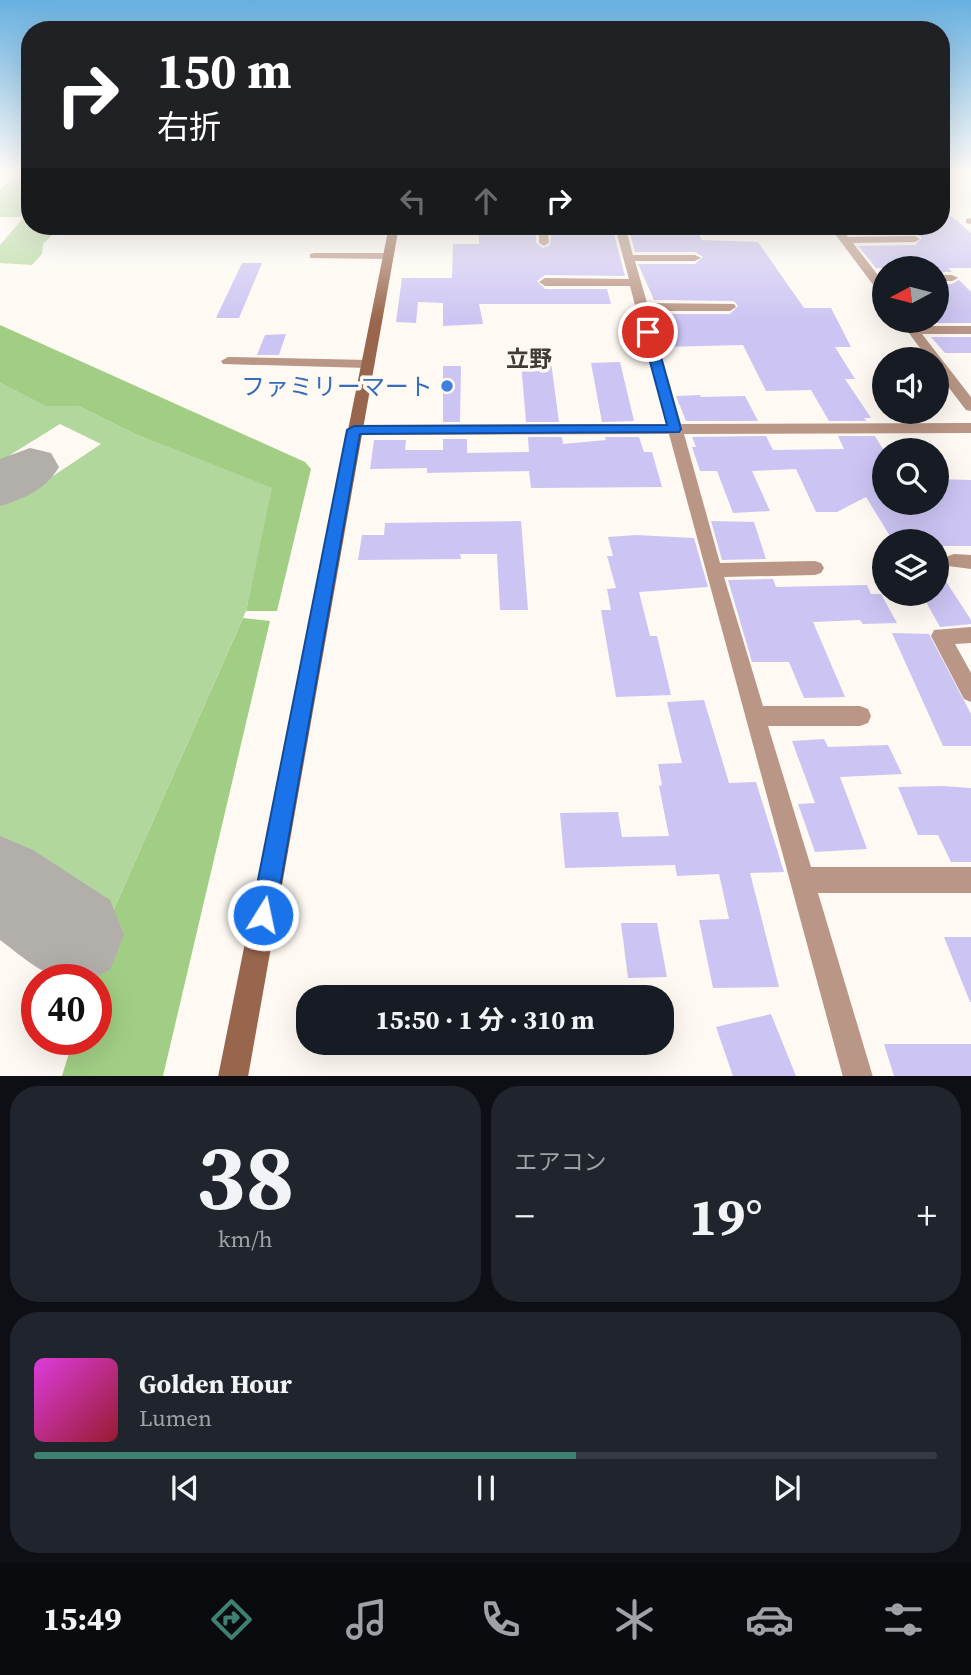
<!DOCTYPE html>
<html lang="ja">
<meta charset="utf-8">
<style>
:root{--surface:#171b24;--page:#20242c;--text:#f1f3f6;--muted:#9ea1a6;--line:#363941;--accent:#3e8072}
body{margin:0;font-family:"Source Serif 4","Noto Sans JP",serif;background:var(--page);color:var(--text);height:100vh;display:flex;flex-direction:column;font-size:26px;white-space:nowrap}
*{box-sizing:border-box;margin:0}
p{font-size:23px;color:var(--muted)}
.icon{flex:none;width:38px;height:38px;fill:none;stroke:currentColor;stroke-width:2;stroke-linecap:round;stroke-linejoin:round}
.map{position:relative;height:1076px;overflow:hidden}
.sheet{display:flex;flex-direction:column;gap:10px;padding:10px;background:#0d0f14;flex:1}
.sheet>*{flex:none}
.hud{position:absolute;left:21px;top:21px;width:929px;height:214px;border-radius:28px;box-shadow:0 7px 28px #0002;background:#202124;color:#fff;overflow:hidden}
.needle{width:46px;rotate:263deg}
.tools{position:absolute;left:872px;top:256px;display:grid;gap:14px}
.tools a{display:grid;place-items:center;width:77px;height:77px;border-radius:50%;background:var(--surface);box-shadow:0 7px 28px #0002;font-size:35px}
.speed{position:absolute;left:21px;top:964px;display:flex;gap:14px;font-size:35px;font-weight:700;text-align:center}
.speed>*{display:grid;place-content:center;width:91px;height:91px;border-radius:50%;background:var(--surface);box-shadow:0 7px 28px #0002;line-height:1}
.speed .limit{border:10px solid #d22;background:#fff;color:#111}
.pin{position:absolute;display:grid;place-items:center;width:60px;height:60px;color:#fff;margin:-30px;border:4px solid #fff;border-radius:50%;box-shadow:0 2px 7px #0007}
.me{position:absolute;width:77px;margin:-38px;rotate:10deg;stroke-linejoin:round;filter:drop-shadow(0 0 5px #0008)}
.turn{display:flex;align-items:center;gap:24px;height:147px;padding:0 21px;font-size:32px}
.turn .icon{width:91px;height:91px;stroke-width:2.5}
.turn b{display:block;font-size:49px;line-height:60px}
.lanes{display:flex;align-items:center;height:66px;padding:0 21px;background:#0003;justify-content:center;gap:35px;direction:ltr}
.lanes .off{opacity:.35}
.big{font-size:52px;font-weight:700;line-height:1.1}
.sheet .card{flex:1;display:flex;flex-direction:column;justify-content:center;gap:10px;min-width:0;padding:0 24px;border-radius:28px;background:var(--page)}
.sheet .dial{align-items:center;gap:0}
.dial b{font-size:91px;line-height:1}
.song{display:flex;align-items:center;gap:21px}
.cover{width:84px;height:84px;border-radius:10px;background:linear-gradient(135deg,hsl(300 70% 55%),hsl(350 70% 35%))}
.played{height:7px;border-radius:4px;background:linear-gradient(90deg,var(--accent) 60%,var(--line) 60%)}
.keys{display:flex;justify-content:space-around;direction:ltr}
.heat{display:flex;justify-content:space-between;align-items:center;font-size:38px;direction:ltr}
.sheet .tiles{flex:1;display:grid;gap:10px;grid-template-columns:1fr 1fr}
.card:last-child{grid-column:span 2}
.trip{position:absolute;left:296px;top:985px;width:378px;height:70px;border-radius:28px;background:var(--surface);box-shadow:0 7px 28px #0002;font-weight:700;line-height:70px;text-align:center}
.tabs{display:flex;height:112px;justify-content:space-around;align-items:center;background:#090b0e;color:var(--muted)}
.tabs .icon{width:49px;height:49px}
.tabs .current{color:var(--accent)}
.tabs b{font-size:32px;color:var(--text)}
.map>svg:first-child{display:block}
</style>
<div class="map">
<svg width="971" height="1077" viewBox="0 0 971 1077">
<rect width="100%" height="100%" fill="#fef9f2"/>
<!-- green -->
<g fill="#b2d79c">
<polygon points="16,173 30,173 30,226 61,226 43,244 42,254 32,265 0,263 0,245 24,217 0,217 0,190"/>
<polygon points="0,383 45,406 78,406 137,435 273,488 246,611 110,918 0,842 0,503 44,474 50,478 101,444 60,424 10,455 12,458 0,466"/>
</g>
<!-- forest -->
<g fill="#a1ce84">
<polygon points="0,325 305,462 311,469 277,611 246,611 272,488 137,435 78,406 45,406 0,383"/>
<polygon points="243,618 270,621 163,1076 62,1076 73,1040 96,1040 96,980 90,980 110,918"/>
</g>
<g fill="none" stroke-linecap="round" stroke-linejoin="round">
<!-- taxiway -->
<g fill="#b2aea9" fill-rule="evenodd">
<path d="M30 448 51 453 59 467C46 489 24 499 0 506V459Z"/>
<path d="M0 836 33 850 110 900 124 935 110 970C102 973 92 979 84 980 52 985 23 957 0 940Z"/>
</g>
</g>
<!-- building -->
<g fill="#ccc4f3">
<polygon points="942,208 971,233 971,268 948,268 952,272 936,272 936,268 876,268 858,246 915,245 922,238 915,233 849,234 842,226 942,226"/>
<polygon points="479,226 536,226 536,243 543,248 550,245 551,234 614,234 625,276 545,275 537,281 545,289 607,289 611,304 479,304 483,324 443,326 443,303 418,302 416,323 396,322 402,278 452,278 453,244 479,244"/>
<polygon points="628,226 695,226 702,240 758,242 804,308 831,308 851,347 835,347 855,379 845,379 871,418 864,418 866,421 829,421 811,390 766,391 743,345 662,347 654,320 661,320 659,314 730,314 738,306 734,301 654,300 638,264 695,264 703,257 695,252 635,252"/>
<polygon points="242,263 262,263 239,318 216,318"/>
<polygon points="959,280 971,292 971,323 920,323 918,320 936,320 936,284 952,284"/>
<polygon points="286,334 279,355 257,355 265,335"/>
<polygon points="931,337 971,337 971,353 945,353"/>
<polygon points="521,362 551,362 559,422 526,422"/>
<polygon points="620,362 634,421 602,422 591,363"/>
<polygon points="443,366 461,366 460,422 443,422"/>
<polygon points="700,395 701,397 745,396 758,421 686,421 676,396"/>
<polygon points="766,436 773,450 844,449 838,436 875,436 884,451 884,502 936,502 936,479 971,480 971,546 936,546 936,541 893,541 866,497 837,512 816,512 796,469 752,471 770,511 733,513 717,471 700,471 692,447 696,447 692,437"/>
<polygon points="528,437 562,437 563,444 606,440 605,437 639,437 644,452 652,452 662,487 531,488 529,471 427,473 427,468 370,469 374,440 406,440 405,450 443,450 443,439 467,439 467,453 529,452"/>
<polygon points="521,521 528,610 500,610 497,554 460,554 461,559 358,560 362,535 384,535 385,523"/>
<polygon points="711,521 754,522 766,559 722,560"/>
<polygon points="636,535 694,538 708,587 639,592 650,636 657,636 671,695 616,697 601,610 611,610 607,589 616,588 607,556 613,556 608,537"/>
<polygon points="936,566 971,620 971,624 940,627 921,593 936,593"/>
<polygon points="773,579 776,587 867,585 871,594 881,594 897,623 863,624 860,620 813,622 845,697 804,698 789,662 752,662 728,580"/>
<polygon points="892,633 929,634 971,714 971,746 943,746"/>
<polygon points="704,700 729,783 756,782 784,872 750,873 779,987 713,988 699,920 729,919 719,874 677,876 675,865 565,868 560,813 618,812 622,837 669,836 659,786 662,785 658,764 682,763 667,702"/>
<polygon points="824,739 828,747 888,745 902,774 840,777 867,849 815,852 798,804 815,803 792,741"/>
<polygon points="942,786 971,788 971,862 951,862 938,835 918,835 898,787"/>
<polygon points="621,923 657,923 667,977 628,978"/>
<polygon points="944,937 971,937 971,1002 970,1002"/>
<polygon points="771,1014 796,1076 733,1076 716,1027"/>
<polygon points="884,1044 971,1044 971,1076 894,1076"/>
</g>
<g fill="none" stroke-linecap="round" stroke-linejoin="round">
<!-- street -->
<g fill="#b99685" fill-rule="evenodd">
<polygon points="971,218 971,224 966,223 966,219"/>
<polygon points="539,226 625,226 633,255 695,255 701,258 695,261 635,261 647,303 734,304 736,307 730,311 649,311 681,424 971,423 971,433 684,434 720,563 815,561 821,563 824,568 821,573 815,575 724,577 763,706 860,706 868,709 871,716 868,723 860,726 768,726 811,867 971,867 971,893 818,893 873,1077 843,1077 669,434 354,435 346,430 354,425 666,424 630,286 545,286 539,282 545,278 629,279 616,231 548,231 549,243 544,246 539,243"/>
<polygon points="829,226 839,226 848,237 915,236 920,239 915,242 853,243 884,283 884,295 880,294"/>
<polygon points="314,253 388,253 394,256 388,259 310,258 310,254"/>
<polygon points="936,275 952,275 958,278 952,281 936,281"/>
<polygon points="909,321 916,326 971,326 971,334 922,334 971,397 971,411 966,410 936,371 936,359 928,359 903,325"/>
<polygon points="228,357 368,360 375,364 368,368 223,364 221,361"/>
<polygon points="954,554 971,555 971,569 948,566 945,561 948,556"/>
<polygon points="971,627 971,643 955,644 971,673 971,702 964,699 931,636 934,630"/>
</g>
<!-- secondary -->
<polygon fill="#98664d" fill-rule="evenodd" points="389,226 399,226 248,1077 218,1077"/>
</g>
<!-- sky -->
<linearGradient id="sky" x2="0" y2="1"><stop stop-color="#67b0e0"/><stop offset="0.53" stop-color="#fffcf9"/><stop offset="1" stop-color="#fffcf9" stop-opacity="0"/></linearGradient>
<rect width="971" height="322" fill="url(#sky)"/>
<!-- route -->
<polygon fill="#1a73e8" stroke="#114b97" stroke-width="2" points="648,328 654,332 681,429 679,432 360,434 275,915 272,923 263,927 255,923 251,915 347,430 354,426 667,425 642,332"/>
<!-- markers -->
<circle fill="#3f7fe0" stroke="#fef9f2" stroke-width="2.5" cx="447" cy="386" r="7"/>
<g text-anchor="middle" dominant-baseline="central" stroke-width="7" stroke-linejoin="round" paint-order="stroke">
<!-- far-quarter labels -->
<g font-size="23" font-weight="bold" fill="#3f3b35" stroke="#fef9f2">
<text x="529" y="359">立野</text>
</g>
<!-- shop labels -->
<g font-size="24" fill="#366cbe" stroke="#fef9f2" text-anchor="end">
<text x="433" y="386">ファミリーマート</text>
</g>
</g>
</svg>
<div class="tools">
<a><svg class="needle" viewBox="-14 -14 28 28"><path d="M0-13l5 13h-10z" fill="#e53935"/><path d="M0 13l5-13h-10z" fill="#9ea1a6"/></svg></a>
<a><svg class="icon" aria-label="sound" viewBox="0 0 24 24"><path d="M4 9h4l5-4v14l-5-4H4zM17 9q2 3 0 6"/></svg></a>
<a><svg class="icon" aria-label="search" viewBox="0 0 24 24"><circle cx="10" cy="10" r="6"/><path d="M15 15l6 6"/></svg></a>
<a><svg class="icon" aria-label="layers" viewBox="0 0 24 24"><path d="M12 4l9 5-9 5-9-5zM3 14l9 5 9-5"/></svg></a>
</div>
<div class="speed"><div class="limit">40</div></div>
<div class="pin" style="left:648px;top:332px;background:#d93025"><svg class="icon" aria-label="arrive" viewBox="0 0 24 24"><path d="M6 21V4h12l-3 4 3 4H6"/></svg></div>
<svg class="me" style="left:263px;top:915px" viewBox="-20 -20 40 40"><circle r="17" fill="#1a73e8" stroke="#fff" stroke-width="3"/><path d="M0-11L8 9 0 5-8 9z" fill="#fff"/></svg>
<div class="trip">15:50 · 1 分 · 310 m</div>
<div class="hud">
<div class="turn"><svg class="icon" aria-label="right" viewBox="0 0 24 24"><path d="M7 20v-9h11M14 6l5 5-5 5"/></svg><div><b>150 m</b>右折</div></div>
<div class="lanes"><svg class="icon off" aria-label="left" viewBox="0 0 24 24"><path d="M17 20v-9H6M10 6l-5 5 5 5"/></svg><svg class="icon off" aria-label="ahead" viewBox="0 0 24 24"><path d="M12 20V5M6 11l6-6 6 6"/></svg><svg class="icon" aria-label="right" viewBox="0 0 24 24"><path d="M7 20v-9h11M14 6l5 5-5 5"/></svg></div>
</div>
</div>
<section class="sheet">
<div class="tiles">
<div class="card dial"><b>38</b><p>km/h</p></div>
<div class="card"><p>エアコン</p>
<div class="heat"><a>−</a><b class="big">19°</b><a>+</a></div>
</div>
<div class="card">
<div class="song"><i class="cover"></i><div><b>Golden Hour</b><p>Lumen</p></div></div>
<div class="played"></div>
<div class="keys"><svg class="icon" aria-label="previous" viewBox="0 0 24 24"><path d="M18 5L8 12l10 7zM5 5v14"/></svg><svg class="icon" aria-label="pause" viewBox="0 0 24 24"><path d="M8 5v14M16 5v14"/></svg><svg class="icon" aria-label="next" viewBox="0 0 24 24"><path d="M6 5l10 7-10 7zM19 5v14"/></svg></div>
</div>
</div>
</section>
<nav class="tabs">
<b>15:49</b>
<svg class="icon current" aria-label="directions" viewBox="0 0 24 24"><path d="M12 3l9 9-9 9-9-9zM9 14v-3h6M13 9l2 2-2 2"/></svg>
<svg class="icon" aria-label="music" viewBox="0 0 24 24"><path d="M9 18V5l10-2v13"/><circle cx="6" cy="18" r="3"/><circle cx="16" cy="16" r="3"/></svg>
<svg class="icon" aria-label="phone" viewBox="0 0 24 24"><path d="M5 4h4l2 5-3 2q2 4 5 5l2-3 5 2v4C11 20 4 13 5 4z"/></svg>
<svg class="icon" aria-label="climate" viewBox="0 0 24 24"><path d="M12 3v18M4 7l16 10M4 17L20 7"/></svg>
<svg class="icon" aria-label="car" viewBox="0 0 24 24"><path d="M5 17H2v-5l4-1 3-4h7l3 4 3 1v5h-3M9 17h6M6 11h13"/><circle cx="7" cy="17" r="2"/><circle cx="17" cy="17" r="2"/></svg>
<svg class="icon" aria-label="filters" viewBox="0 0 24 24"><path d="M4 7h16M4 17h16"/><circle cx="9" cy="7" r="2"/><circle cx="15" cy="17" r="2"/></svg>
</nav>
